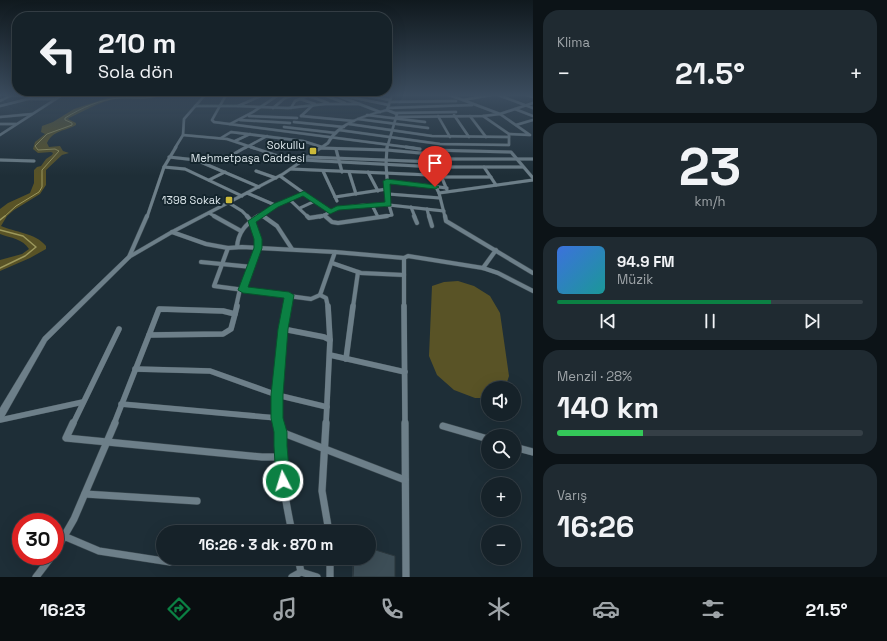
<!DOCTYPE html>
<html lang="tr">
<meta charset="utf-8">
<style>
:root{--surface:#162229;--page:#1f2a31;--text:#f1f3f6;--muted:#9ea4a8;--line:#353f46;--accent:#0b8043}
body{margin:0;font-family:"Space Grotesk",sans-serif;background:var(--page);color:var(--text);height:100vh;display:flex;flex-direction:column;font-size:15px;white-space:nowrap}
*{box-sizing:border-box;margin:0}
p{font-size:13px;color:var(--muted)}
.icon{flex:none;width:22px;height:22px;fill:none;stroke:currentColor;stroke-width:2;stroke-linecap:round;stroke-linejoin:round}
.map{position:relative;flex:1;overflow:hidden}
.drawer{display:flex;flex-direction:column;gap:10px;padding:10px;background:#0c1317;width:354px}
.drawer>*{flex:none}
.hud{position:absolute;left:12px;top:12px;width:380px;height:84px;border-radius:16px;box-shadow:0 4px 16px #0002,0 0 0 1px var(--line);background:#162229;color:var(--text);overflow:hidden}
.controls{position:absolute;left:481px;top:381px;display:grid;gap:8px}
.controls a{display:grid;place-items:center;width:40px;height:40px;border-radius:50%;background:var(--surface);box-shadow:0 4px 16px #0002,0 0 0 1px var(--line);font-size:20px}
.speed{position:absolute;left:12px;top:513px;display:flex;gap:8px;font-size:20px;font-weight:700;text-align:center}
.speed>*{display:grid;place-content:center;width:52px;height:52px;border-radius:50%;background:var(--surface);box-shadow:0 4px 16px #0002,0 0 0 1px var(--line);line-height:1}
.speed .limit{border:6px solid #d22;background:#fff;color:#111}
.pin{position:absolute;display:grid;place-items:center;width:34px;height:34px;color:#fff;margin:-41px -17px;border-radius:50% 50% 50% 0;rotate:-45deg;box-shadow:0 0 4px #0007}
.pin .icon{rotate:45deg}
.me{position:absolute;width:44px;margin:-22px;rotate:355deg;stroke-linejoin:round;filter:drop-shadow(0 0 3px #0008)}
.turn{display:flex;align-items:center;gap:14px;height:84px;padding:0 20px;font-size:18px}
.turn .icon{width:52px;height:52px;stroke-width:2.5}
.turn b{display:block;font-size:28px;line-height:34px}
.big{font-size:30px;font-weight:700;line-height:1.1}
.drawer .widget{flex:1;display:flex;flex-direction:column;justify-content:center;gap:6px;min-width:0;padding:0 14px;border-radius:16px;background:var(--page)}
.drawer .dial{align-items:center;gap:0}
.dial b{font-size:52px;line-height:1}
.song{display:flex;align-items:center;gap:12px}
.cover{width:48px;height:48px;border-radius:6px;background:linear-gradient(135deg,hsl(220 70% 55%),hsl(180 70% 35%))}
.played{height:4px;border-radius:2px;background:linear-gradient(90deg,var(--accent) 70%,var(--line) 70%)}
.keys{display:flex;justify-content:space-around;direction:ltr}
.heat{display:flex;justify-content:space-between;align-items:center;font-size:22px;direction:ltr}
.charge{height:6px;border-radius:3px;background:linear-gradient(90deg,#34c759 28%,var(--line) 0)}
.trip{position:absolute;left:156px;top:525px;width:220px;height:40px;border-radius:20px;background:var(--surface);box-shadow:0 4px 16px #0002,0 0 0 1px var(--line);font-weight:700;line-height:40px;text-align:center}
.tab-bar{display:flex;height:64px;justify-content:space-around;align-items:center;background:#090e10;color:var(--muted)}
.tab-bar .icon{width:28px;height:28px}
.tab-bar .current{color:var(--accent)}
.tab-bar b{font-size:18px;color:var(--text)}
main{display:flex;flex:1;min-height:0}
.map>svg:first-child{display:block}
</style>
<main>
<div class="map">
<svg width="533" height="577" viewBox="0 0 533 577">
<rect width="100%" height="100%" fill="#1e2e37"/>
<!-- green -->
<g fill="#595326">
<path d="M162 95C148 102 131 97 115 99 99 102 84 111 69 118L68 119 76 123V125C66 131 53 130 47 143L49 147 60 146 63 151 69 153 62 155 46 170V185L40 194 14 210 7 216 1 226C14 232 36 233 46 246V249L30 258 0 271V260L22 254 29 249C23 239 11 238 0 234V209L8 203 30 193 34 183V170L37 167 41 166 46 159 52 155 53 153 51 152 38 153 33 149 35 142 45 134 41 132 42 126 53 122 74 109 107 98 121 96Z"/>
<polygon points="458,281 474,286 490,296 500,313 509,376 505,388 488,388 488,398 475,398 454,390 437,375 429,356 432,286 444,282"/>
</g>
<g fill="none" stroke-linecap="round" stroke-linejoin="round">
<!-- stream-far1 -->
<path stroke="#9c985c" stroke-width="1" d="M4 217 16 206 39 192 42 187V170L59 151 55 149 38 150 35 146 47 134 72 125V123L65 120V118C81 108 101 99 120 98 134 97 147 100 160 95"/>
<!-- stream -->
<g stroke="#9c985c" stroke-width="1.5">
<polyline points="0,220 5,216"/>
<polyline points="0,230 23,236 36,247 25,256 0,268"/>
</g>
<!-- minor-far4 casing -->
<g stroke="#3e4c53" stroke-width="3">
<g id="minor-far4">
<polyline points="11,95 32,96"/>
<polyline points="33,95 28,99 56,99"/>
<polyline points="226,95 212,120 214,122 414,148"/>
<polyline points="263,95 238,106 288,108 325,104 360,104"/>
<polyline points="324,95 345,103"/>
<polyline points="336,95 380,112"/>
<polyline points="363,95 390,100"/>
<polyline points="449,95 463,100"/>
<polyline points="491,95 463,100 500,114 530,135 509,134"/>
<polyline points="498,95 533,108"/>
<polyline points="527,95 533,97"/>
<polyline points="309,96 328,103"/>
<polyline points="345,96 389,105"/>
<polyline points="300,99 315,104"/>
<polyline points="0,101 12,95"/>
<polyline points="390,102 456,101"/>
<polyline points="0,106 28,99"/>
<polyline points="195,106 238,106"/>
<polyline points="273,108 285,98 294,95"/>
<polyline points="291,108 295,101 310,95"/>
<polyline points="388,108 472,105"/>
<polyline points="515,109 533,116"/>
<polyline points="395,113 456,112"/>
<polyline points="367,115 425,122"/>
<polyline points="454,115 469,137"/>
<polyline points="249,116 297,118"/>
<polyline points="301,116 354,121"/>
<polyline points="301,116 313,105"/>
<polyline points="438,116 450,137"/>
<polyline points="470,116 486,137"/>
<polyline points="0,117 32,114"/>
<polyline points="396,117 483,116 500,114 533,103"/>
<polyline points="358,119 428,128"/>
<polyline points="240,120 290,123"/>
<polyline points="294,122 344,127"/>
<polyline points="0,124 16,124"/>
<polyline points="230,124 253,112 277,96"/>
<polyline points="349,124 432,136 509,137"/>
<polyline points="516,125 533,120"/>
<polyline points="284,127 336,133"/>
<polyline points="339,130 440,144 509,145 509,134 483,116"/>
<polyline points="0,135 62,95"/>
<polyline points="183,135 227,139 254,148"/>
<polyline points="221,138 231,132 303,141 322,147"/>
<polyline points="235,141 250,134"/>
<polyline points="175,148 183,135 184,119 205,95"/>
<polyline points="245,148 267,136"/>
<polyline points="320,148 325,148"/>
<polyline points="387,148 397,114 387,110"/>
</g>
</g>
<!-- minor-far3 casing -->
<g stroke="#3e4c53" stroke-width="3.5">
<g id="minor-far3">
<polyline points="251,147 299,163"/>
<polyline points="387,147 386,164 389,205 444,211"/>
<polyline points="406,147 420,149"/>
<polyline points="320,148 387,150 431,154"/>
<polyline points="336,149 342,172"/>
<polyline points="429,150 511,152 533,178"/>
<polyline points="232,155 246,147"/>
<polyline points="169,157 196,160 259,187"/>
<polyline points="307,157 435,162"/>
<polyline points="433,159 533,159"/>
<polyline points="0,160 34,161"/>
<polyline points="303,160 437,167 523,167"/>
<polyline points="429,166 430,175 439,193 445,217"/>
<polyline points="437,166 447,190"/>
<polyline points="164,167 185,169 242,196"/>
<polyline points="484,167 496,185"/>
<polyline points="291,169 430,175"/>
<polyline points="256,171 276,178"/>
<polyline points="323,171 337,201"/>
<polyline points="349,172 356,194"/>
<polyline points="368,172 378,191"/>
<polyline points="280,176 315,201 300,208"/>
<polyline points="442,177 491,177"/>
<polyline points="209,180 225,172"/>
<polyline points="387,181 447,188"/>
<polyline points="247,193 275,205"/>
<polyline points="439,193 533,180"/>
<polyline points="388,194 440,198"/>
<polyline points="335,197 387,189"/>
<polyline points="289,199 308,217"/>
<polyline points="315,201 330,212"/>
<polyline points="229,203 242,211 248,217"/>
<polyline points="372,205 378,217"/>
<polyline points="411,207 415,217"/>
<polyline points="427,209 429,217"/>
<polyline points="209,213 216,217"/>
<polyline points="261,214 265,217"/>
<polyline points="324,215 326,217"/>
<polyline points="147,217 164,167 176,147"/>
<polyline points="256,217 279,204 304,193"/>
<polyline points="320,217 338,208 364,205 389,205 392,215 380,217"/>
</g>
</g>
<!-- minor-far2 casing -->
<g stroke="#3e4c53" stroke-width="5">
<g id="minor-far2">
<polyline points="214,216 241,231"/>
<polyline points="263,216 277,226 292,249"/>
<polyline points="307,216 309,218 322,216"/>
<polyline points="325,216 332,222 338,223 387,216"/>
<polyline points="414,216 417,223"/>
<polyline points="429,216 432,226"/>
<polyline points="445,216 446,221 533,273"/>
<polyline points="172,232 206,244 228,248"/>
<path d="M237 247C238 232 246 224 258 216"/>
<polygon points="242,247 335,252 320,295 311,299 214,286 228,248"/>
<polyline points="335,252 404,258"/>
<polyline points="129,257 147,216"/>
<polyline points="201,262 252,267"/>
<polyline points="332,263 361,273 404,275"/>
<polyline points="483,268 496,250"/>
<path d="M243 290C252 266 268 237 247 216"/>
<polyline points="320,295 326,298 328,307"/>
<polyline points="236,307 240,289"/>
<polyline points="287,307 289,295"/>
<polyline points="353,307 358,272"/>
<polyline points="404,307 404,258 408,256 483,268 498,273 533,291"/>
</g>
</g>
<!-- minor-far1 casing -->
<g stroke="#3e4c53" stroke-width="6">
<g id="minor-far1">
<polyline points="328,306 330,340"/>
<polyline points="404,306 405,424"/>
<polygon points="159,309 223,311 235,314 231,329 223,334 149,335"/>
<polyline points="235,314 237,306"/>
<polyline points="283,329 324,337 330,340 326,424"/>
<polyline points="330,355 405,372"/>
<polyline points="346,359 353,306"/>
<polyline points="135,369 210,371 277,395 327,407"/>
<polyline points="121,404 277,418"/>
<polyline points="0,420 83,402"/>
<polyline points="73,424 119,329"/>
<polyline points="114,424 149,335"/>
<path d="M279 424C274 408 277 390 279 374 281 351 283 328 287 306"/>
</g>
</g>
<!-- minor casing -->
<g stroke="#3e4c53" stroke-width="8">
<g id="minor">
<polyline points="73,423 66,438 262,457 281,457"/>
<path d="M278 423C282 436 280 450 281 463 283 487 287 509 292 532"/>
<polyline points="326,423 322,491 329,532"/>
<polyline points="405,423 406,577"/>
<polyline points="443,426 488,439"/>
<polyline points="281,432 405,480"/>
<polyline points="514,447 533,452"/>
<polyline points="85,494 197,501"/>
<polyline points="66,537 99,551 170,562"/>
<polyline points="55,552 74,519 115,423"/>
<polyline points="298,558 301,572"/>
<polyline points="330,558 330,577"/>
<polyline points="36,577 52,556"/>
<polyline points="292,577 301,572 317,577"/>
</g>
</g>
<!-- tertiary casing -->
<g stroke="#3e4c53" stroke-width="1">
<path id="tertiary" d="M391 95H393L388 111C366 116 341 123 329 144L284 175 174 233 131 258 47 341 3 419 0 420V408L43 337 127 256 170 231 282 173 327 142C337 122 365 115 386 109Z"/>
</g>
<!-- minor-far4 -->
<use href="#minor-far4" stroke="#6d7f89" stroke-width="2.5"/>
<!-- minor-far3 -->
<use href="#minor-far3" stroke="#6d7f89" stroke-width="3"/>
<!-- minor-far2 -->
<use href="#minor-far2" stroke="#6d7f89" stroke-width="4"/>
<!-- minor-far1 -->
<use href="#minor-far1" stroke="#6d7f89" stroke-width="5.5"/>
<!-- minor -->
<use href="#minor" stroke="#6d7f89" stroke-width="7"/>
<!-- tertiary -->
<use href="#tertiary" fill="#6d7f89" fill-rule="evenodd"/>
</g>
<!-- wall -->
<polygon fill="#34434b" points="353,558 369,558 395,577 352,577"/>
<!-- building -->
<polygon fill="#3d4e57" stroke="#2b373d" points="369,548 395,556 395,577 353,577 354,558 369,558"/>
<!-- sky -->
<linearGradient id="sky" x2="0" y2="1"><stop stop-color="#10191e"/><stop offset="0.54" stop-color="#3b4c5e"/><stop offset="1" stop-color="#3b4c5e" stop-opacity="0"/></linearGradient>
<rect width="533" height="176" fill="url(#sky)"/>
<!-- route -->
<polygon fill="#0b8043" stroke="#07532c" points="387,179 435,185 439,187 435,189 390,184 391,206 339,210 330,214 303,196 278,207 256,222 262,239 262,248 248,287 289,292 294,295 288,329 283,395 283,418 287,432 287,446 290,481 288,486 283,488 278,486 276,481 274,446 274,432 271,418 271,395 278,329 284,298 243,293 238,290 254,248 254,239 248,221 273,204 304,191 331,209 337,206 385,202 383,181"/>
<!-- markers -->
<g fill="#cbba39" stroke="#14252d" stroke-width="1.5">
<rect x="309" y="147" width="8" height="8" rx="2"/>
<rect x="225" y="196" width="8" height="8" rx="2"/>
</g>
<g text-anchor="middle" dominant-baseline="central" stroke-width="4" stroke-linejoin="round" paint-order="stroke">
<!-- far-poi labels -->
<g font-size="11" fill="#dae4e9" stroke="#14252d" text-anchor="end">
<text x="305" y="145">Sokullu<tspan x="305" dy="13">Mehmetpaşa Caddesi</tspan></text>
<text x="221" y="200">1398 Sokak</text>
</g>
</g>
</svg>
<div class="controls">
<a><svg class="icon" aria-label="sound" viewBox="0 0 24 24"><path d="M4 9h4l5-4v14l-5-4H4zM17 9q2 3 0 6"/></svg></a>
<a><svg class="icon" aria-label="search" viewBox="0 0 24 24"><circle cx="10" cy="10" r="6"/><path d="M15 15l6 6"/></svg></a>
<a>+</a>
<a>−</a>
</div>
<div class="speed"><div class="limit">30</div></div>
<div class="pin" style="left:435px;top:187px;background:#d93025"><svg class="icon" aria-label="arrive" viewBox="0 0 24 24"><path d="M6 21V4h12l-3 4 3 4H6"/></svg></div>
<svg class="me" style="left:283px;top:481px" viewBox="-20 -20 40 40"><circle r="17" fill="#0b8043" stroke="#fff" stroke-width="3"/><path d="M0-11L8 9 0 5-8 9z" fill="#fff"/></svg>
<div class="trip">16:26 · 3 dk · 870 m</div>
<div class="hud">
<div class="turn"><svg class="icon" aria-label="left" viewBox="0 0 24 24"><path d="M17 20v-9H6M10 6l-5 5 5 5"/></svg><div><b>210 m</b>Sola dön</div></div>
</div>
</div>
<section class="drawer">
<div class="widget"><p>Klima</p>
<div class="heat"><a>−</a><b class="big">21.5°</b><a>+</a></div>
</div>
<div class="widget dial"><b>23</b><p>km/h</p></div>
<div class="widget">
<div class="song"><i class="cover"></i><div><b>94.9 FM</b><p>Müzik</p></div></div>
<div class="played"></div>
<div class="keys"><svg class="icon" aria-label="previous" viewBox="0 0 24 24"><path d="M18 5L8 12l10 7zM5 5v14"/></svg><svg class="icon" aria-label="pause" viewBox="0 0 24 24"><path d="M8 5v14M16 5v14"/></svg><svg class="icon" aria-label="next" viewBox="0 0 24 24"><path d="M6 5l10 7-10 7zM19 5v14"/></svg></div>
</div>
<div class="widget"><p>Menzil · 28%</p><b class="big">140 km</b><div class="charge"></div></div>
<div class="widget"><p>Varış</p><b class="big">16:26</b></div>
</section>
</main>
<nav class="tab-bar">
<b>16:23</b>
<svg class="icon current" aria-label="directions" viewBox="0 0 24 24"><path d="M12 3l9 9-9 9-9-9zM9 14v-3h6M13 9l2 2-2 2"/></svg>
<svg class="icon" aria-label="music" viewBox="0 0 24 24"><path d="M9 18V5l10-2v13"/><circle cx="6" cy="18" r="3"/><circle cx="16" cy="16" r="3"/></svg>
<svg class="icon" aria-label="phone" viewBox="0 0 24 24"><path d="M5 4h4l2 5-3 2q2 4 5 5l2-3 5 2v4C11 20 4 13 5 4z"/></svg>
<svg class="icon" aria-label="climate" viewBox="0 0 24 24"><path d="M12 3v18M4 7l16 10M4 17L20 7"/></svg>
<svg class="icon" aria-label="car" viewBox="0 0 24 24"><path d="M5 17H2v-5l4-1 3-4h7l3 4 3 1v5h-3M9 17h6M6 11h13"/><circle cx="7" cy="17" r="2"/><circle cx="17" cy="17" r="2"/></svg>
<svg class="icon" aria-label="filters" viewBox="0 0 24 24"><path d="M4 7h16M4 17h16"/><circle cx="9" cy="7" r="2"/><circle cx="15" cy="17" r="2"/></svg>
<b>21.5°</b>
</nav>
